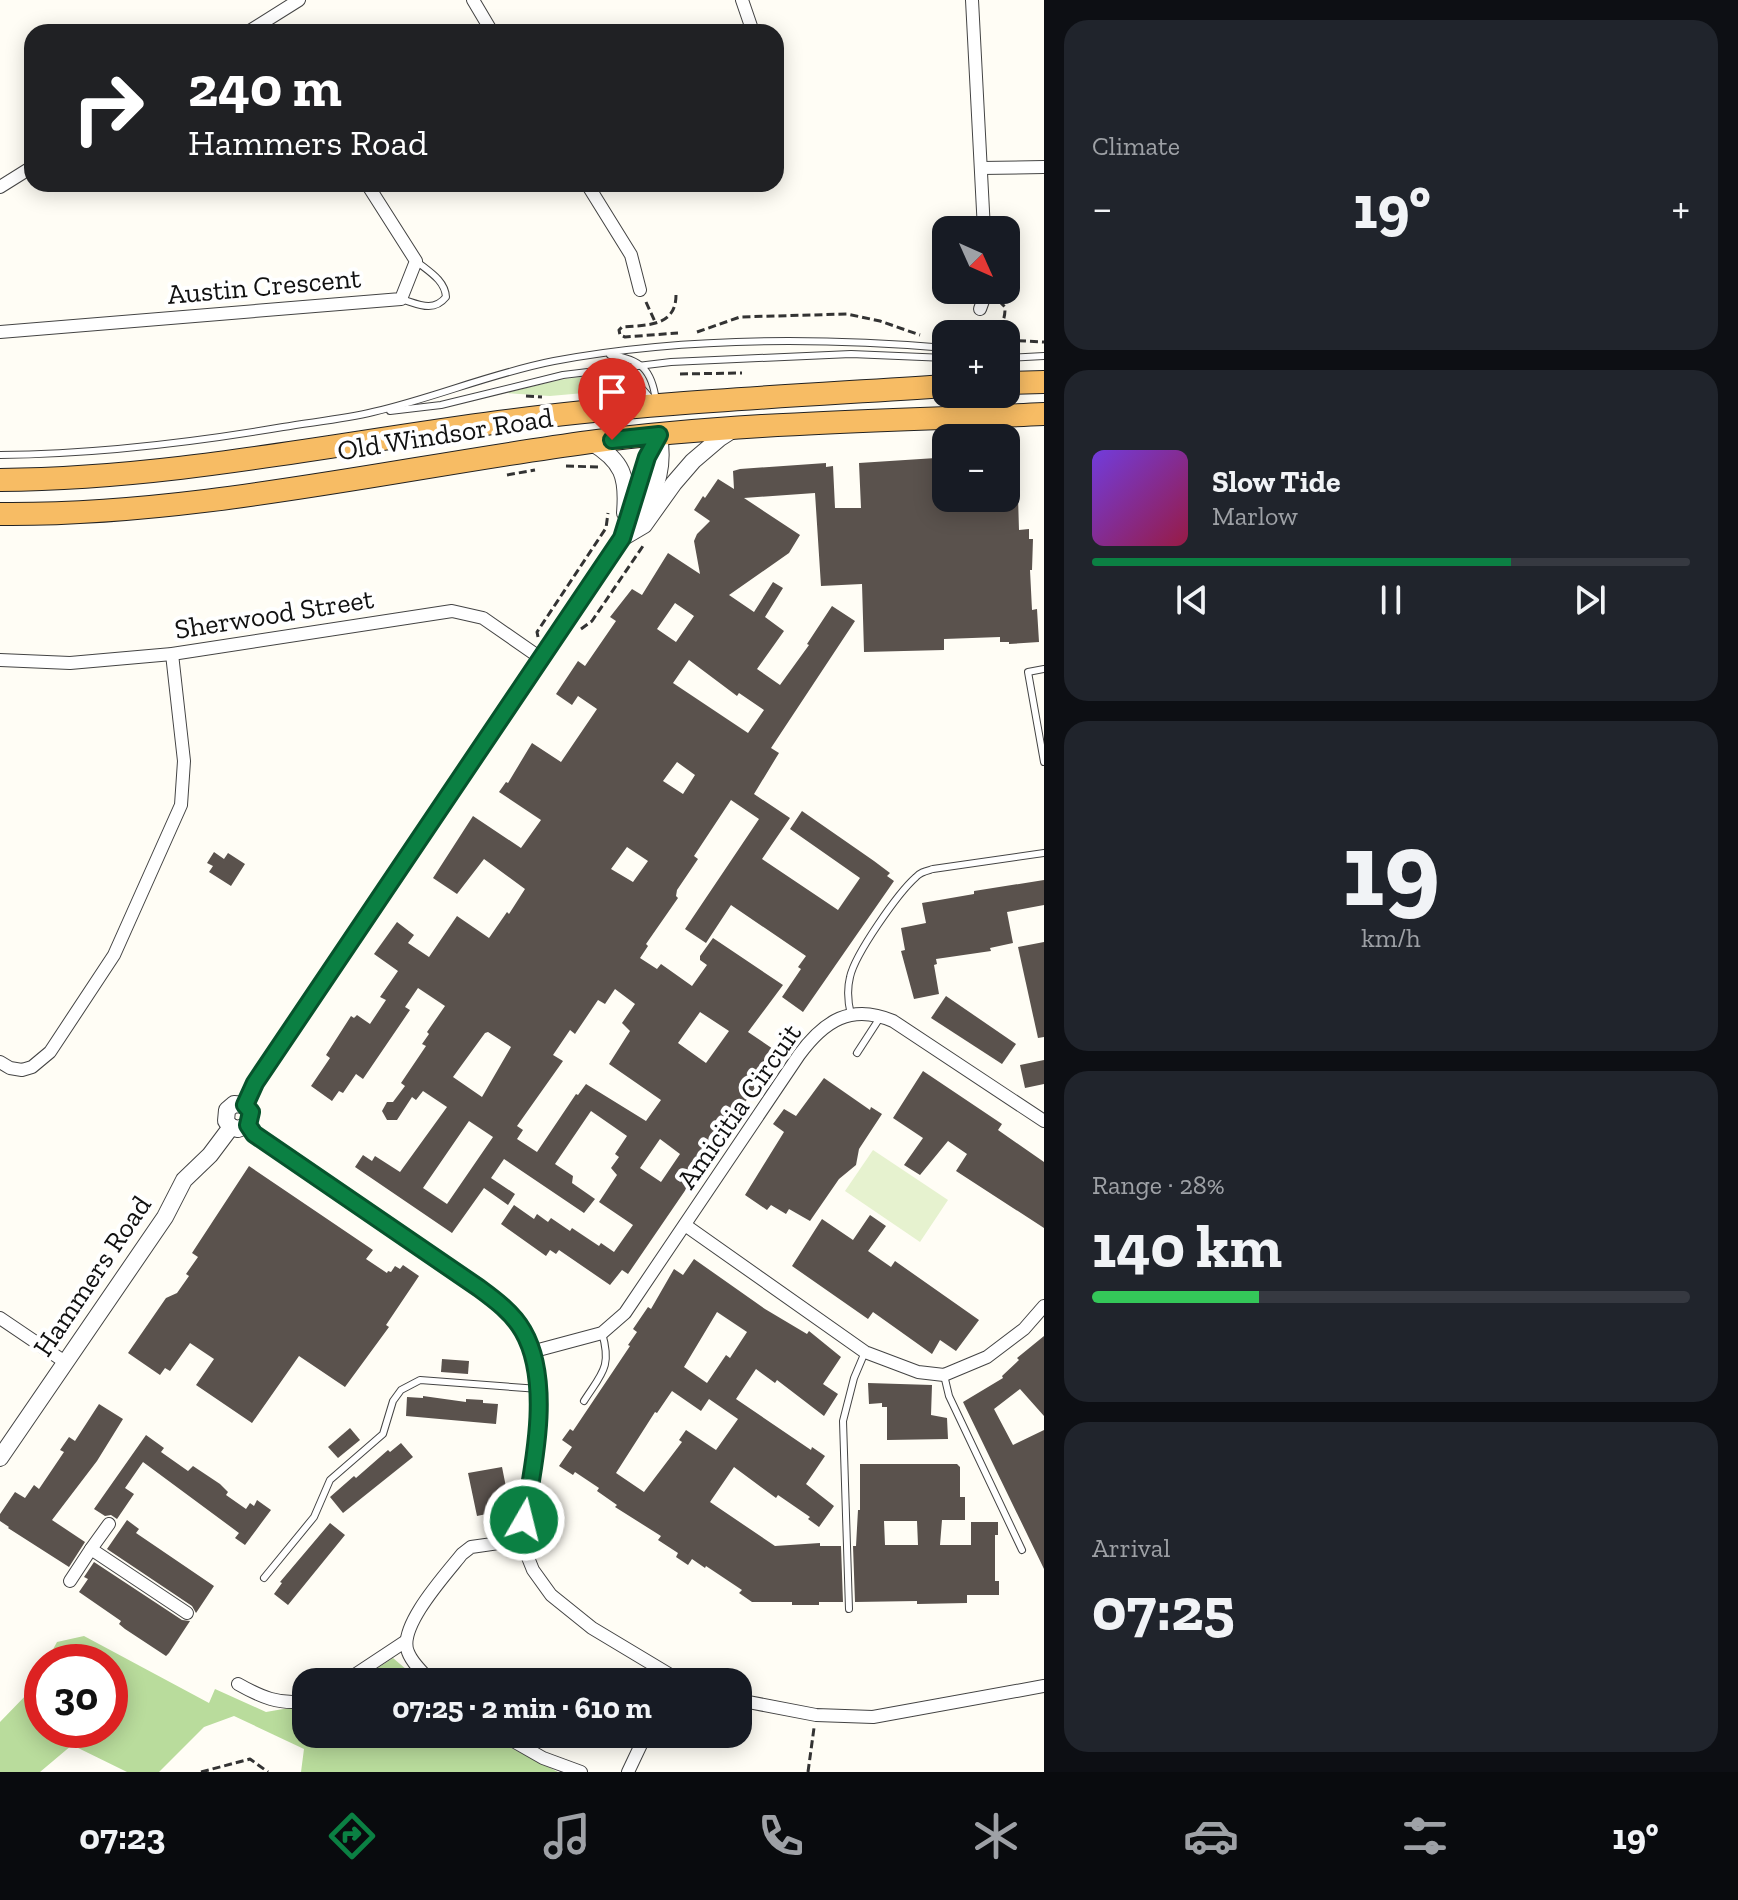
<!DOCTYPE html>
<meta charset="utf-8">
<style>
:root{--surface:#171b24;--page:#20242c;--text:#f1f3f6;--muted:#9ea1a6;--line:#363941;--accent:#0b8043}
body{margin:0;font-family:"Zilla Slab",serif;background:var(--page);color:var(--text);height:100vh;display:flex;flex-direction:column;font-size:30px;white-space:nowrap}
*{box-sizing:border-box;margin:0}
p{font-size:26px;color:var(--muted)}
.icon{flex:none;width:44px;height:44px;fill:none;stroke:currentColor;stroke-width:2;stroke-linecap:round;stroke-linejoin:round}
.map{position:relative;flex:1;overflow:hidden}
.drawer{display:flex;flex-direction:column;gap:20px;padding:20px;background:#0d0f14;width:694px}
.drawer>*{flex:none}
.guide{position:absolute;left:24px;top:24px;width:760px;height:168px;border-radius:24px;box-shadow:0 4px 20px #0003;background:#202124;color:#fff;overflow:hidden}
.needle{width:52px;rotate:135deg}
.tools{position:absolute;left:932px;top:216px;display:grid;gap:16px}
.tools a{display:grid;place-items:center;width:88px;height:88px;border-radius:16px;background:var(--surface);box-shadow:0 4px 20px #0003;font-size:40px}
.speed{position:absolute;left:24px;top:1644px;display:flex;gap:16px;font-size:40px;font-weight:700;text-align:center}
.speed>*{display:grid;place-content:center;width:104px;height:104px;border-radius:50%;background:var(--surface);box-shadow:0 4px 20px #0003;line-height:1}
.speed .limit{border:12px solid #d22;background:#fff;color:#111}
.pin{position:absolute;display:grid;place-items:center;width:68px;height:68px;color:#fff;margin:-82px -34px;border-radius:50% 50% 50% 0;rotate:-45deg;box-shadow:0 0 8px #0007}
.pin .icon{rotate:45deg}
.me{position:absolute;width:88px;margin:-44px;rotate:8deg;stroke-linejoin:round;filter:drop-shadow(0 0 6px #0008)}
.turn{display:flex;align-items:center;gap:28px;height:168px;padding:0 32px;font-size:36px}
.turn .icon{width:104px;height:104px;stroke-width:2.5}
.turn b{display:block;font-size:56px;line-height:68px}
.big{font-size:60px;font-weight:700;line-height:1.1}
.drawer .card{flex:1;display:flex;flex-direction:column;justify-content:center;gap:12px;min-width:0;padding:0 28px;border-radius:24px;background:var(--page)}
.drawer .dial{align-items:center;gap:0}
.dial b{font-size:104px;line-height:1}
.song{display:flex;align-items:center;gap:24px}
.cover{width:96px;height:96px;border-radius:12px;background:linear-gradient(135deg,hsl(260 70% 55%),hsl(340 70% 35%))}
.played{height:8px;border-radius:4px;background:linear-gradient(90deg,var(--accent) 70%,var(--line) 70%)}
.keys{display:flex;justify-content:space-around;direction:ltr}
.heat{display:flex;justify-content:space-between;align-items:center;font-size:44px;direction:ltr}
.charge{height:12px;border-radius:6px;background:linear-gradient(90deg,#34c759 28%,var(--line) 0)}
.trip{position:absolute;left:292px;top:1668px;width:460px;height:80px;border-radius:24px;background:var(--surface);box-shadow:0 4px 20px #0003;font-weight:700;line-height:80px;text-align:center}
.tab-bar{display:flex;height:128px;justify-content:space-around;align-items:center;background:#090b0e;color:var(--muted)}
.tab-bar .icon{width:56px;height:56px}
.tab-bar .current{color:var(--accent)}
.tab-bar b{font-size:36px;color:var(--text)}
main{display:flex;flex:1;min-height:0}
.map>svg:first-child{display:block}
</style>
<main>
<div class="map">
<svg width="1044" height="1772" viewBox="0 0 1044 1772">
<rect width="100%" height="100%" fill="#fffdf5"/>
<!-- green -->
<polygon fill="#d5ebbd" points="587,376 599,376 617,380 618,390 550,396 506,393 559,380"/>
<!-- forest -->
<g fill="#b9dc9c">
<polygon points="84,1636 209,1703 215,1689 266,1712 306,1705 306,1734 484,1734 558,1772 301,1772 304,1749 234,1716 204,1727 159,1772 127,1772 72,1745 40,1772 0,1772 0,1722 30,1691 42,1669 42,1730 110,1730 110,1662 46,1662 57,1642"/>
<polygon points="393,1658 421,1682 356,1682"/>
</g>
<!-- pitch -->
<polygon fill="#e6f2cf" points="873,1150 948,1200 920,1242 845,1191"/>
<!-- building -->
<g fill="#5a524d" fill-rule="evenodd">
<path d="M936 458 938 489H946V498L1018 497 1019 530 1029 529V539H1033L1032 570H1030L1032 610 1037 609 1039 642 1009 644V642H1000V637L944 639V650L864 652 862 584 821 586 815 493 744 498 800 535 789 553 729 595 754 612 773 582 783 588 765 617 784 631 757 669 780 685 809 645 807 644 832 606 855 621 771 748 779 753 754 794 790 818 762 859 838 910 860 878 790 829 802 811 874 861 890 873 887 876 894 881 803 1012 782 997 801 969 798 967 806 956 731 905 706 943 685 929 759 819 731 800 694 856 698 859 677 890 676 896 678 898 646 944 648 946 640 958 657 969 661 964 692 986 707 965 700 960V956L713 938 783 985 748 1032 779 1053 730 1124 724 1119 702 1150 707 1153 692 1174 695 1176 628 1274 622 1270 610 1285 559 1250 556 1254 550 1250 546 1256 501 1224 514 1205 534 1219 537 1214 548 1222 551 1218 570 1231 572 1228 599 1246 601 1243 614 1252 633 1225 599 1202 617 1175 611 1168 619 1157 615 1154 627 1136 591 1111 555 1164 573 1176 572 1183 595 1199 584 1213 504 1159 491 1178 515 1194 508 1205 484 1188 452 1233 355 1167 363 1155 372 1161 375 1156 400 1172 447 1107 423 1091 416 1100 412 1097 397 1120H387L382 1111 387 1102H393L405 1086 401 1083 426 1046 422 1044 429 1034 427 1032 445 1006 418 988 405 1007 410 1010 363 1079 356 1074 343 1093 339 1091 332 1101 311 1086 330 1058 326 1055 351 1016 354 1018 357 1015 370 1024 386 1000 380 997 398 971 374 954 397 922 414 935 408 943 429 957 457 916 489 938 507 912 509 914 525 889 484 859 457 894 433 878 473 816 521 848 541 820 499 792 506 782 508 783 532 743 561 762 597 709 578 696 572 705 556 694 578 661 585 666 616 621 610 617 632 589 642 595 668 553 700 574 694 541 697 534 710 521 694 510 703 496 705 498 718 479 734 489 733 471 740 469 826 463V467L833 466 835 508H861L859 463ZM675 603 694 616 676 642 657 629ZM689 660 737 696 739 693 764 710 748 733 673 683ZM677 762 695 775 683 794 663 781ZM627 847 648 861 633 882 611 869ZM615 989 635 1004 622 1023 630 1031 609 1064 661 1100 646 1121 586 1084 578 1095 576 1094 537 1152 517 1139 523 1130 517 1126 563 1061 553 1055 570 1030 575 1034 598 1000 605 1004ZM700 1012 729 1031 706 1063 678 1043ZM488 1032 511 1047 482 1097 453 1077 485 1033ZM469 1121 493 1137 447 1204 423 1188ZM660 1139 680 1154 661 1182 640 1168Z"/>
<polygon points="214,852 224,859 228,853 245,864 231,886 209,872 213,866 207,863"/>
<polygon points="1044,880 1044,905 1007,912 1013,943 990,948 991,951 936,959 937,964 934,965 939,994 914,999 901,951 905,950 901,928 926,923 922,903 974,894 974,891"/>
<polygon points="1044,942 1044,1037 1038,1038 1018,947"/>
<polygon points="946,996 1016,1044 1002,1064 931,1018"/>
<polygon points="1044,1060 1044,1084 1025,1088 1020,1065"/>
<polygon points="923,1071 1002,1124 998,1130 1044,1162 1044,1228 956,1171 967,1154 948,1141 920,1175 904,1165 923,1138 893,1118"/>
<polygon points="824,1078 870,1110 871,1107 882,1114 859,1149 856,1165 839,1179 810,1221 789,1209 786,1214 771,1205 767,1210 745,1195 784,1132 773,1124 784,1109 796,1116"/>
<polygon points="249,1166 373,1250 366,1259 387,1273 388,1271 391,1272 395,1266 400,1269 403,1265 419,1276 386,1325 389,1327 345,1387 299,1356 252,1423 196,1385 214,1359 190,1343 170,1371 165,1368 160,1375 128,1353 166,1298 177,1293 189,1276 186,1274 198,1257 192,1253"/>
<polygon points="870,1215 886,1226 868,1251 891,1267 895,1261 979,1320 956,1351 940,1340 932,1354 873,1312 868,1319 792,1266 822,1219 853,1240"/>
<path d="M694 1259 765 1309 807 1334 809 1331 841 1357 823 1384 838 1394 824 1416 777 1380 775 1383 756 1369 736 1399 811 1450 812 1447 825 1456 806 1484 834 1506 819 1527 808 1519 810 1517 778 1495 776 1498 734 1467 710 1502 775 1546 820 1543V1546H841L843 1602H819V1605H792V1602H752L739 1593 742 1590 706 1566 705 1568 692 1559 688 1565 676 1557 678 1553 658 1540 661 1536 615 1507 617 1505 597 1491 599 1488 575 1472 573 1475 559 1466 572 1447 562 1440 570 1429 573 1431 630 1346 628 1345 637 1332 633 1329 648 1307 651 1309 674 1269 683 1275ZM717 1312 747 1332 730 1358 726 1355 707 1383 684 1367ZM672 1391 701 1411 709 1399 738 1419 716 1450 686 1430 679 1440 682 1442 644 1492 616 1473 655 1412 657 1413Z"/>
<polygon points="1044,1336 1044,1416 1020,1389 994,1409 1013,1445 1044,1430 1044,1569 963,1402 1003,1378 1002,1376 1019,1360 1017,1358"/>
<polygon points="442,1359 469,1361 468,1374 441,1372"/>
<polygon points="868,1383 932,1385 931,1415 947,1418 948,1439 887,1440 887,1407 882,1407 882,1403 869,1404"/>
<polygon points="423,1396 466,1402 466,1399 483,1400 483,1403 498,1404 496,1424 406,1416 407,1397 423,1398"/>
<polygon points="99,1404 123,1419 97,1461 52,1520 85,1542 69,1567 8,1528 9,1527 0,1521 0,1514 15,1492 25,1498 34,1485 39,1489 64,1452 60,1450 69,1437 75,1441"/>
<polygon points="350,1428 360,1440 338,1458 328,1447"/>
<polygon points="146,1435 164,1448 161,1452 188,1471 193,1466 220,1484 228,1492 226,1495 246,1509 250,1503 254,1506 257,1500 271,1510 245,1545 235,1538 239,1533 143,1462 125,1488 134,1494 117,1519 111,1515 105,1516 94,1509"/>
<polygon points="401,1443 413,1457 343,1513 330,1497 354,1476 356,1478 388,1450 390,1452"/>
<path d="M860 1464H957L960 1467V1497H965V1520H942L940 1545H971V1522H998V1535H995V1581H999V1595H967V1603L917 1604V1601L855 1602 853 1546H856L858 1510H860ZM884 1521H917L918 1545H885Z"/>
<polygon points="502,1467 508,1497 501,1498 503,1507 500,1507 501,1511 477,1516 468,1473"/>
<polygon points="127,1520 139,1529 136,1533 214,1586 196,1613 192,1606 107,1549"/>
<polygon points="330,1523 345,1535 288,1605 274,1594 282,1583 280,1582"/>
<polygon points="94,1562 182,1620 190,1621 169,1653 166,1656 125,1629 119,1624 121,1621 79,1592 88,1579 84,1577"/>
</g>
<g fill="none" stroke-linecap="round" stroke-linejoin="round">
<!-- service casing -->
<g stroke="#444" stroke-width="8">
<g id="service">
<path d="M401 299C418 304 433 313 446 297 445 280 428 271 416 261"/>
<path d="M610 355C641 359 652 370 656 401"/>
<polyline points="1006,358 1044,356"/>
<polyline points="613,370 638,384 651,399"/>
<polyline points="390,411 441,405 563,375 671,362 851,354 946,358"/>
<path d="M0 455C95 454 189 443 283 427 313 422 344 419 373 412 434 398 492 373 554 361 683 337 815 337 946 348"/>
<polyline points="1044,669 1028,672 1044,762"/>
<path d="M851 1015C848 1003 847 989 850 977 855 954 898 893 916 877 920 872 926 871 933 869L1044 853"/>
<polyline points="857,1053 881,1016"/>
<polyline points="944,1375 949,1396 1022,1550"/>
<path d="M584 1401C602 1373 612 1367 602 1333"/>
<polyline points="264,1578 314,1517 330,1480 383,1434 393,1401 401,1390 420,1380 539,1389"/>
<polyline points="849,1609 843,1421 854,1378 865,1352"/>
</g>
</g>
<!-- minor casing -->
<g stroke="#444" stroke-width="14">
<g id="minor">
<polyline points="473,0 492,32"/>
<polyline points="742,0 753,32"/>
<polyline points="972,0 984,230"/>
<polyline points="248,32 299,0"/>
<polyline points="981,168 1044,167"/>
<polyline points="587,184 631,255 640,290"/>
<polyline points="0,187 32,167"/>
<polyline points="980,309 987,290"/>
<polyline points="0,332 401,299 416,261 367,184"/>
<polyline points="0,660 70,663 172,654 452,611 483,618 542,659"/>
<polyline points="0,1062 10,1068 22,1070 32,1067 50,1052 114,955 181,805 184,761 172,654"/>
<polyline points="248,1125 254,1134 493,1298 523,1330 538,1375 540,1403 521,1540 533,1570 551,1595 592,1628 682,1682"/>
<polyline points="685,1225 865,1352 918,1372 944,1375 987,1357 1024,1329 1044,1306"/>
<polyline points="0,1318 65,1362"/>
<path d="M531 1352 602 1333 625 1313 799 1055C824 1021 851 1003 893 1021L1044 1121"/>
<polyline points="91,1549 109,1524"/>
<polyline points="70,1581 91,1549 187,1613"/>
<polyline points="344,1682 406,1641"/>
<path d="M432 1682C424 1674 412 1663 408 1652 397 1627 447 1573 462 1554L471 1547 521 1540"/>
<path d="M238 1684C261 1697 279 1705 306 1701"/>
<polyline points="738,1700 816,1715 873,1717 1044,1686"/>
<polyline points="501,1734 543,1758 581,1772"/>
<polyline points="628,1772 646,1734"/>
</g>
</g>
<!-- tertiary casing -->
<g stroke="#444" stroke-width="18">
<g id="tertiary">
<path d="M591 442C623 461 628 477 625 513"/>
<path d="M642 513C658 486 664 466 659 435"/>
<polyline points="622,538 644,525 674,483 693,461 720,438 734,429"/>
<polyline points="245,1105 255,1083 622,538 647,457 659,435"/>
<polyline points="231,1127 238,1129 248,1125 251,1112 245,1105"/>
<polyline points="231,1127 226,1121 227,1110 234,1104 245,1105"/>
<polyline points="0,1458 165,1217 184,1180 210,1155 231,1127"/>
</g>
</g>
<!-- trunk casing -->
<g stroke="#222" stroke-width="24">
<g id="trunk">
<polyline points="1006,383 1044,382"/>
<path d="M0 480C168 479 333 444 499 422 647 402 797 396 946 386"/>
<path d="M0 514C194 516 397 468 590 442 740 422 893 421 1044 414"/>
</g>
</g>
<!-- path -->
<g stroke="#333" stroke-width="3" stroke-dasharray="8 4" stroke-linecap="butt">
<path d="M676 295C676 327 646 325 622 327L619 330 620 335 625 337 678 333"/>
<polyline points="646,302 656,324"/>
<polyline points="697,332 740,317 847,314 880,321 920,335"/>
<path d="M941 337 946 331C971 329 1006 344 1005 307L998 300"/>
<polyline points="1006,340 1044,342"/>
<polyline points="680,374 742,373"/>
<polyline points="526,396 542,397"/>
<polyline points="566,466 598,467"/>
<polyline points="507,475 535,470"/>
<polyline points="581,629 592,621 645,543"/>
<polyline points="538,637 537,632 606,528 608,513"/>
<polyline points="201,1772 250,1759 268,1772"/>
<polyline points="808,1772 814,1728"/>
</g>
<!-- service -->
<use href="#service" stroke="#fff" stroke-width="6"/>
<!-- minor -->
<use href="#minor" stroke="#fff" stroke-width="12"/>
<!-- tertiary -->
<use href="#tertiary" stroke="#fff" stroke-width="16"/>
<!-- trunk -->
<use href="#trunk" stroke="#f7bc64" stroke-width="22"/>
</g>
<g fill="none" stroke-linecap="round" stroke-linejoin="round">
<!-- route casing -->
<g stroke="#07532c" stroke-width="20">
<path id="route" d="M524 1520C534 1465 552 1381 523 1331 513 1313 494 1299 479 1288L254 1134 248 1125 251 1112 245 1105 255 1083 622 538 647 457 659 435 612 440"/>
</g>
<!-- route -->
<use href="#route" stroke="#0b8043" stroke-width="14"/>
</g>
<g text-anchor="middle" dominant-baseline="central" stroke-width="8" stroke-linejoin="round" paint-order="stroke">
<!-- street labels -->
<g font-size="28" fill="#111" stroke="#fff">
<text transform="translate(264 286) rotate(-5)">Austin Crescent</text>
<text transform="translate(445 434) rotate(-9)">Old Windsor Road</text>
<text transform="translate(274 614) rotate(-9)">Sherwood Street</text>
<text transform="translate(739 1106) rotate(-55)">Amicitia Circuit</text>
<text transform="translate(92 1276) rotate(-56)">Hammers Road</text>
</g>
</g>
</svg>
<div class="tools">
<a><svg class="needle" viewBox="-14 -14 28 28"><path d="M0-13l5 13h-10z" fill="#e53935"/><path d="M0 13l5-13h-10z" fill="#9ea1a6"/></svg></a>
<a>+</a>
<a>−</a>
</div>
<div class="speed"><div class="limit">30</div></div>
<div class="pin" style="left:612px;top:440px;background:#d93025"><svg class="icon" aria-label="arrive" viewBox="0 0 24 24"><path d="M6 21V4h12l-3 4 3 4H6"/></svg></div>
<svg class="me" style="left:524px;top:1520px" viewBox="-20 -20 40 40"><circle r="17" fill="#0b8043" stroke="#fff" stroke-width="3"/><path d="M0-11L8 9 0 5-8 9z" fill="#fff"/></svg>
<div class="trip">07:25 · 2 min · 610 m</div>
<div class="guide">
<div class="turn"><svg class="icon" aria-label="right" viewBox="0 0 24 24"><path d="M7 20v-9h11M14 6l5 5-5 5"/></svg><div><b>240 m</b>Hammers Road</div></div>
</div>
</div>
<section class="drawer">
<div class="card"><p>Climate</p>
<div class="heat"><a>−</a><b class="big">19°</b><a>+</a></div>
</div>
<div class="card">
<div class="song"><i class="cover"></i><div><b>Slow Tide</b><p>Marlow</p></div></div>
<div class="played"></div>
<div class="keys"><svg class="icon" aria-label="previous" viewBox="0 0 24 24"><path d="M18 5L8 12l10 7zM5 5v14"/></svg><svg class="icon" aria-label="pause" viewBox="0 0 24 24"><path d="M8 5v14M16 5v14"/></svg><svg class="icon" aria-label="next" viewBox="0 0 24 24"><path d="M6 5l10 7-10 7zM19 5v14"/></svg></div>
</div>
<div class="card dial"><b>19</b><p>km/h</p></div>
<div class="card"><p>Range · 28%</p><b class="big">140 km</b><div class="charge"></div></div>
<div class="card"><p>Arrival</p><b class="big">07:25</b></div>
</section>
</main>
<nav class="tab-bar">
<b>07:23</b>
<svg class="icon current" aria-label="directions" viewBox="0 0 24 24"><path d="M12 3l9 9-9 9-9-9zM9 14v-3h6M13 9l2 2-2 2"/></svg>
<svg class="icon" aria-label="music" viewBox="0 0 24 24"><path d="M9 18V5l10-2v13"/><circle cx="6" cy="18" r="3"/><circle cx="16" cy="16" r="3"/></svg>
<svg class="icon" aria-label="phone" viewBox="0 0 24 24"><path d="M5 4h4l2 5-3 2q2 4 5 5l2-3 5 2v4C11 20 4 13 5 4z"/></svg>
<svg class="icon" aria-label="climate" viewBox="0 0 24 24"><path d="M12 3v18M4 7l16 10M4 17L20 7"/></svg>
<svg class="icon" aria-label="car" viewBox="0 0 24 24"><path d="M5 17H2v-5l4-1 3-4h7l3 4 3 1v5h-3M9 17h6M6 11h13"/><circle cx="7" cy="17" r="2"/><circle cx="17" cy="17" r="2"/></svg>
<svg class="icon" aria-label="filters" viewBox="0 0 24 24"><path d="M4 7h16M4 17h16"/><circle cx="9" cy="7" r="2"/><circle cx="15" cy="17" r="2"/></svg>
<b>19°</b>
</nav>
